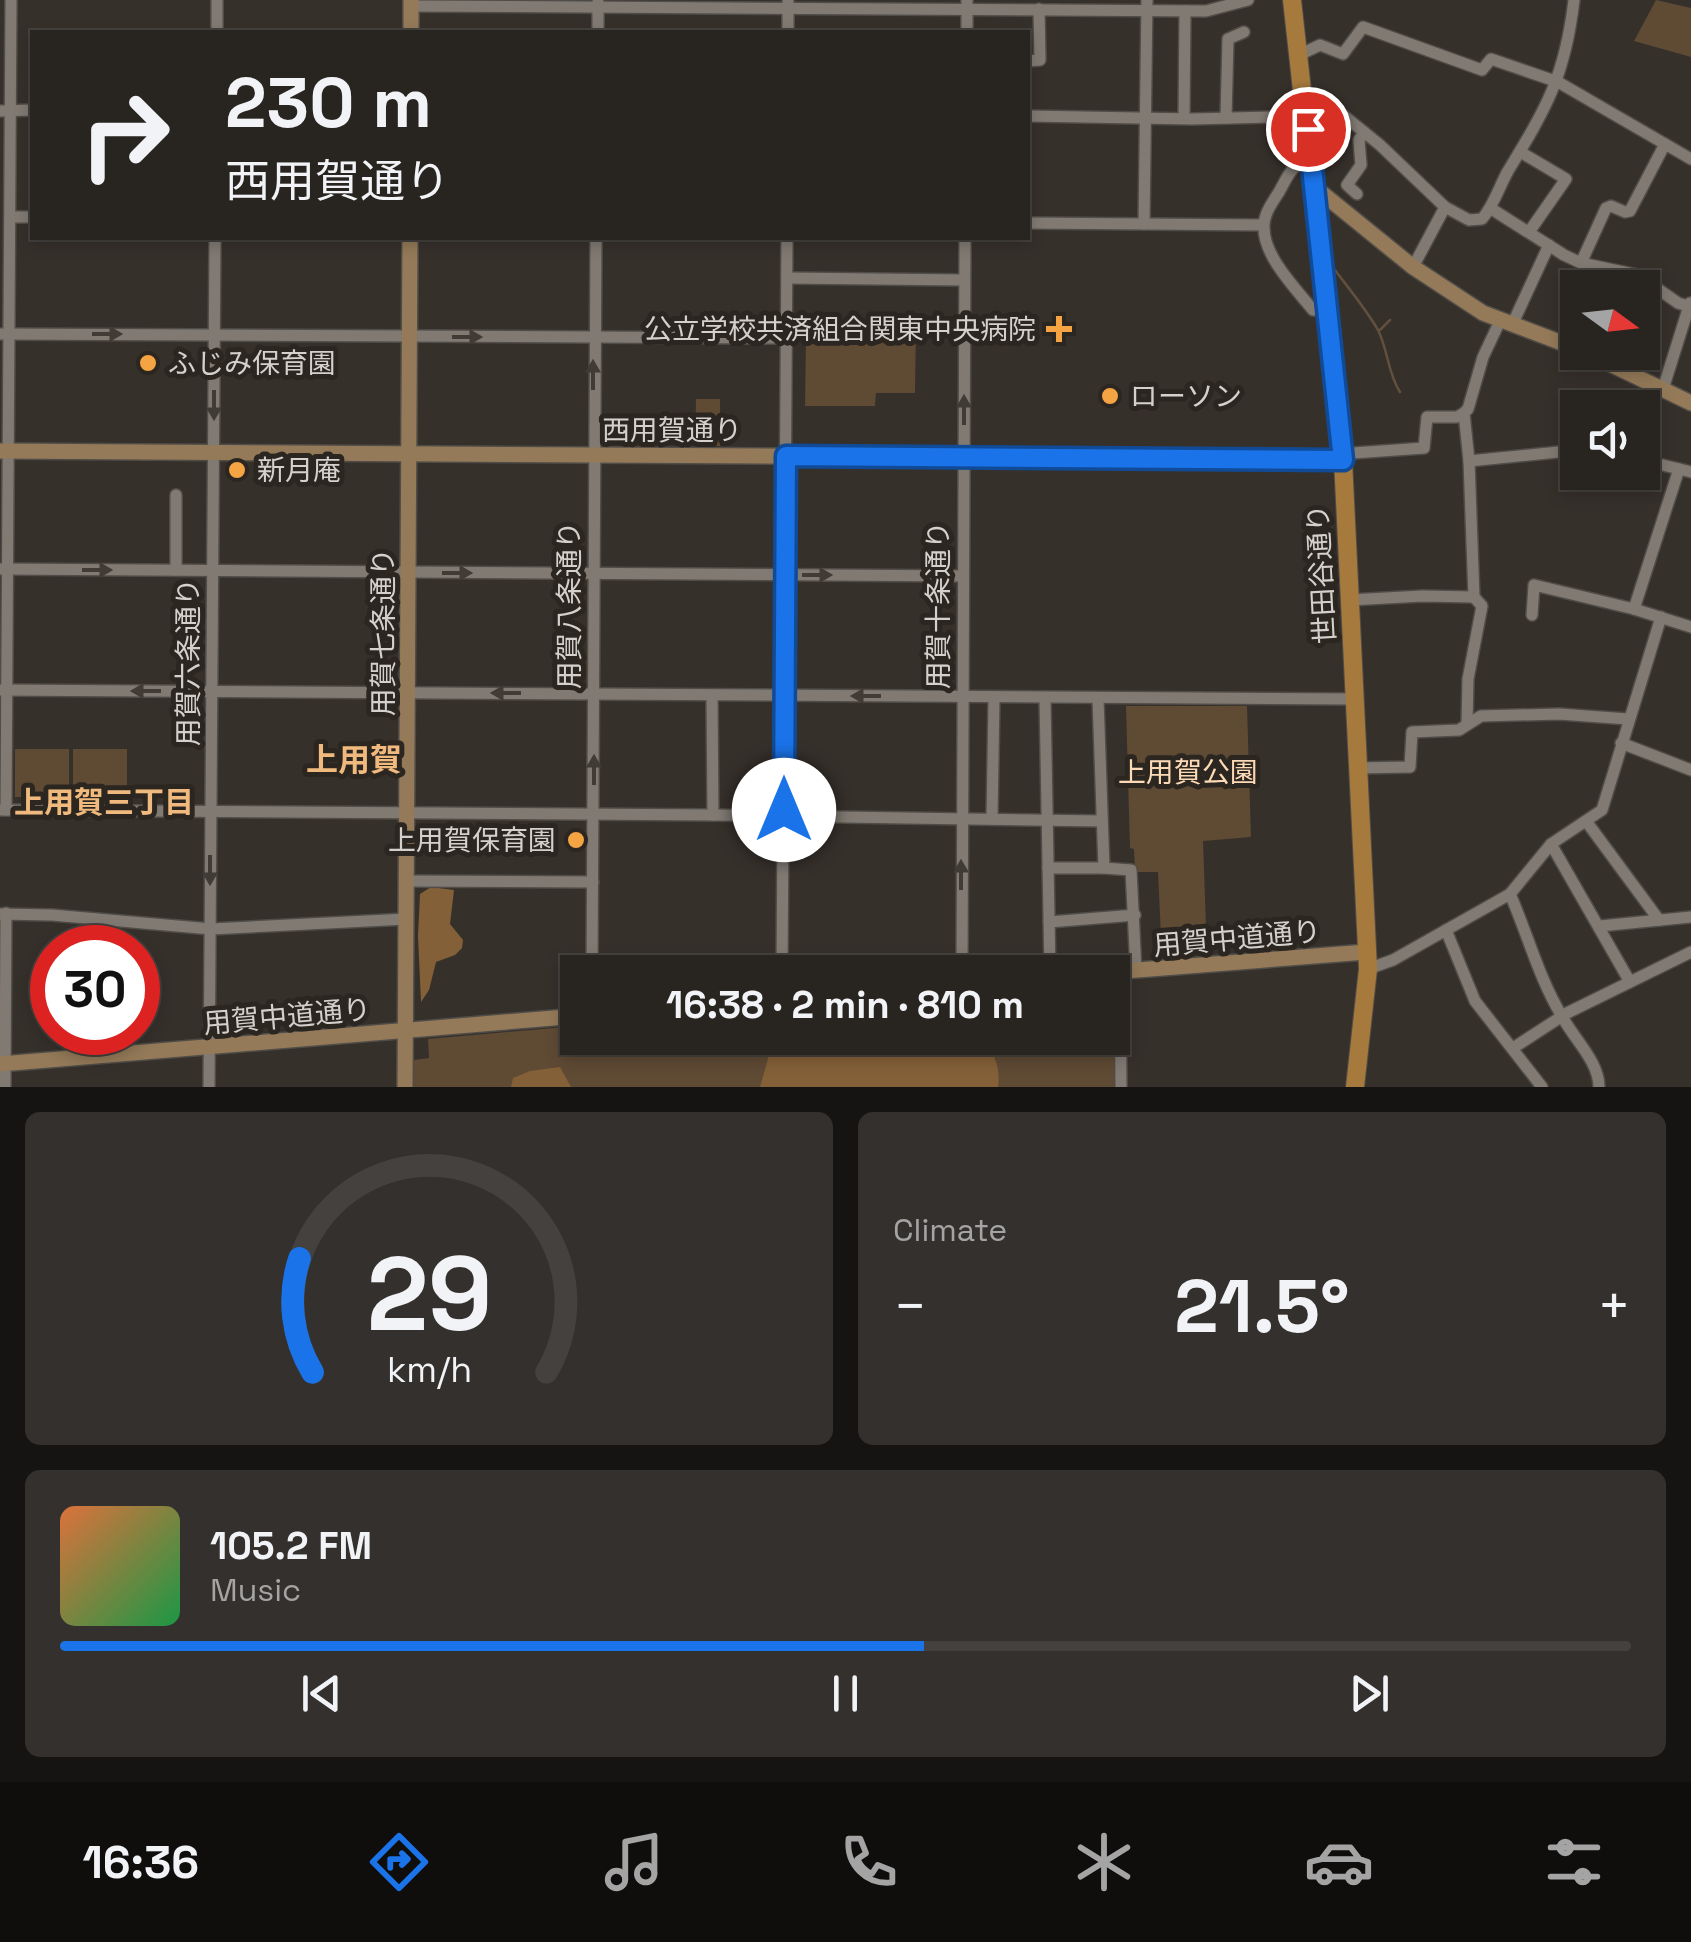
<!DOCTYPE html>
<meta charset="utf-8">
<style>
:root{--surface:#282420;--page:#34302d;--text:#f1f3f6;--muted:#a5a4a5;--line:#44413e;--accent:#1a73e8}
body{margin:0;font-family:"Space Grotesk","Noto Sans JP",sans-serif;background:var(--page);color:var(--text);height:100vh;display:flex;flex-direction:column;font-size:38px;white-space:nowrap}
*{box-sizing:border-box;margin:0}
p{font-size:32px;color:var(--muted)}
.icon{flex:none;width:55px;height:55px;fill:none;stroke:currentColor;stroke-width:2;stroke-linecap:round;stroke-linejoin:round}
.map{position:relative;height:1087px;overflow:hidden}
.side{display:flex;flex-direction:column;gap:25px;padding:25px;background:#161412;flex:1}
.side>*{flex:none}
.hud{position:absolute;left:30px;top:30px;width:1000px;height:210px;border-radius:0px;box-shadow:0 5px 15px #0003,0 0 0 2px var(--line);background:#282420;color:var(--text);overflow:hidden}
.needle{width:65px;rotate:105deg}
.controls{position:absolute;left:1560px;top:270px;display:grid;gap:20px}
.controls a{display:grid;place-items:center;width:100px;height:100px;border-radius:0px;background:var(--surface);box-shadow:0 5px 15px #0003,0 0 0 2px var(--line);font-size:50px}
.speed{position:absolute;left:30px;top:925px;display:flex;gap:20px;font-size:50px;font-weight:700;text-align:center}
.speed>*{display:grid;place-content:center;width:130px;height:130px;border-radius:50%;background:var(--surface);box-shadow:0 5px 15px #0003,0 0 0 2px var(--line);line-height:1}
.speed .limit{border:15px solid #d22;background:#fff;color:#111}
.pin{position:absolute;display:grid;place-items:center;width:85px;height:85px;color:#fff;margin:-42px;border:5px solid #fff;border-radius:50%;box-shadow:0 2px 10px #0007}
.me{position:absolute;width:110px;margin:-55px;rotate:0deg;stroke-linejoin:round;filter:drop-shadow(0 0 8px #0008)}
.turn{display:flex;align-items:center;gap:35px;height:210px;padding:0 30px;font-size:45px}
.turn .icon{width:130px;height:130px;stroke-width:2.5}
.turn b{display:block;font-size:70px;line-height:85px}
.big{font-size:75px;font-weight:600;line-height:1.1}
.side .tile{flex:1;display:flex;flex-direction:column;justify-content:center;gap:15px;min-width:0;padding:0 35px;border-radius:15px;background:var(--page)}
.side .dial{align-items:center;gap:0}
.dial svg{height:260px;overflow:visible;fill:none;stroke:var(--line);stroke-width:7;stroke-linecap:round;text-anchor:middle}
.dial text{fill:var(--text);stroke:none}
.song{display:flex;align-items:center;gap:30px}
.cover{width:120px;height:120px;border-radius:15px;background:linear-gradient(135deg,hsl(20 70% 55%),hsl(140 70% 35%))}
.played{height:10px;border-radius:5px;background:linear-gradient(90deg,var(--accent) 55%,var(--line) 55%)}
.keys{display:flex;justify-content:space-around;direction:ltr}
.heat{display:flex;justify-content:space-between;align-items:center;font-size:55px;direction:ltr}
.side .tiles{flex:1;display:grid;gap:25px;grid-template-columns:1fr 1fr}
.tile:last-child{grid-column:span 2}
.trip{position:absolute;left:560px;top:955px;width:570px;height:100px;border-radius:0px;background:var(--surface);box-shadow:0 5px 15px #0003,0 0 0 2px var(--line);font-weight:600;line-height:100px;text-align:center}
.menu{display:flex;height:160px;justify-content:space-around;align-items:center;background:#100e0d;color:var(--muted)}
.menu .icon{width:70px;height:70px}
.menu .on{color:var(--accent)}
.menu b{font-size:45px;color:var(--text)}
.map>svg:first-child{display:block}
</style>
<div class="map">
<svg width="1691" height="1087" viewBox="0 0 1691 1087">
<rect width="100%" height="100%" fill="#36302b"/>
<!-- green -->
<g fill="#5f4a34">
<polygon points="1656,0 1691,8 1691,57 1634,41"/>
<polygon points="824,319 916,320 915,393 876,393 875,406 805,406 806,336 823,336"/>
<polygon points="696,399 720,399 720,446 695,445"/>
<polygon points="1126,706 1247,706 1251,837 1203,841 1207,955 1162,957 1158,872 1135,872 1134,849 1130,848"/>
<rect x="15" y="749" width="54" height="48"/>
<rect x="73" y="749" width="54" height="48"/>
<polygon points="1113,984 1116,986 1114,1087 414,1087 414,1060 429,1058 428,1039 577,1026 578,1038 1112,1038"/>
</g>
<!-- forest -->
<g fill="#846038">
<polygon points="431,887 454,890 450,924 463,940 462,948 455,955 436,962 429,990 421,1002 418,936 420,894"/>
<path d="M805 1038H982C994 1051 1001 1069 998 1087H760L773 1041Z"/>
<polygon points="1012,1038 1063,1038 1088,1047 1090,1053 1019,1053"/>
<polygon points="560,1067 571,1087 511,1087 513,1078 530,1071"/>
</g>
<g fill="none" stroke-linecap="round" stroke-linejoin="round">
<!-- stream -->
<g stroke="#62503e" stroke-width="2.5">
<path d="M1335 270C1349 289 1366 309 1378 330 1388 350 1388 374 1400 392"/>
<polyline points="1380,330 1390,320"/>
</g>
<!-- street casing -->
<g stroke="#504c47" stroke-width="14">
<g id="street">
<polyline points="411,6 1206,11 1248,0"/>
<polyline points="217,32 217,0"/>
<polyline points="598,32 598,2"/>
<polyline points="788,32 788,2"/>
<polyline points="967,32 967,0"/>
<polyline points="1299,55 1320,45 1343,54 1363,27 1482,70 1491,59 1558,82 1691,159"/>
<polyline points="1028,61 1040,60 1039,9"/>
<polyline points="0,111 32,110"/>
<path d="M1028 116 1192 119 1343 115 1380 145 1445 207 1469 220 1482 219C1494 205 1499 187 1508 171 1547 107 1565 76 1574 0"/>
<polyline points="1184,118 1185,11"/>
<polyline points="1226,118 1228,39 1244,32"/>
<polyline points="1522,153 1566,179 1529,232"/>
<path d="M1311 159C1292 163 1288 176 1279 192 1272 203 1263 215 1264 228 1264 257 1296 289 1313 310L1326 308"/>
<polyline points="1357,194 1347,185 1361,165 1359,140 1364,132"/>
<polyline points="1490,208 1564,255 1581,263 1638,275 1678,303 1691,307"/>
<polyline points="11,217 32,217"/>
<polyline points="1028,223 1263,225"/>
<polyline points="1144,224 1147,0"/>
<polyline points="1581,263 1606,208 1611,206 1625,212 1630,211 1665,144"/>
<polyline points="1413,267 1445,207"/>
<polyline points="787,278 964,280"/>
<polyline points="1512,325 1549,245"/>
<polyline points="0,334 786,338"/>
<polyline points="1663,389 1690,303"/>
<polyline points="1343,460 1353,453 1424,448 1427,417 1457,417 1464,413"/>
<polyline points="1642,460 1691,472"/>
<polyline points="1469,461 1578,450"/>
<polyline points="0,569 962,576"/>
<polyline points="176,570 176,495"/>
<polyline points="1350,600 1422,596 1474,597"/>
<polyline points="1634,609 1679,469"/>
<polyline points="1532,615 1534,585 1634,609 1691,627"/>
<polyline points="0,690 1353,699"/>
<polyline points="712,695 713,815"/>
<polyline points="1045,699 1050,972"/>
<polyline points="1098,699 1104,868 1131,870 1136,971"/>
<polyline points="1467,724 1468,679 1482,606 1474,597 1469,461 1464,413 1468,409 1483,357 1500,321"/>
<polyline points="1621,743 1691,770"/>
<polyline points="1357,768 1410,767 1412,732 1459,730 1481,716 1559,714 1628,719"/>
<polyline points="0,810 713,815 1102,821"/>
<polyline points="6,810 11,0"/>
<polyline points="992,819 994,698"/>
<polyline points="1586,821 1659,920"/>
<polyline points="1551,844 1630,982"/>
<polyline points="1048,868 1104,868"/>
<polyline points="406,881 593,882"/>
<path d="M1510 894C1528 935 1539 979 1563 1018 1575 1040 1599 1062 1599 1087"/>
<polyline points="0,914 52,915 211,929 406,919"/>
<polyline points="1049,922 1135,915"/>
<polyline points="1600,926 1691,917"/>
<polyline points="1446,930 1475,1001 1542,1087"/>
<polyline points="1368,969 1393,960 1510,894 1551,844 1602,810 1661,617"/>
<polyline points="592,972 596,238"/>
<polyline points="782,972 787,238"/>
<polyline points="962,972 965,238"/>
<polyline points="1120,972 1121,1087"/>
<polyline points="1513,1048 1567,1013 1691,952"/>
<polyline points="5,1087 6,913"/>
<polyline points="209,1087 215,238"/>
</g>
</g>
<!-- secondary casing -->
<g stroke="#504c47" stroke-width="18">
<g id="secondary">
<polyline points="411,32 411,0"/>
<polyline points="1313,194 1323,194 1413,267 1483,313 1578,349"/>
<polyline points="1585,352 1691,403"/>
<polyline points="0,451 1343,460"/>
<polyline points="1112,972 1366,952"/>
<polyline points="0,1064 578,1016"/>
<polyline points="405,1087 410,238"/>
</g>
</g>
<!-- primary casing -->
<g stroke="#504c47" stroke-width="20">
<polyline id="primary" points="1292,0 1343,460 1368,969 1355,1087"/>
</g>
<!-- street -->
<use href="#street" stroke="#817a73" stroke-width="11"/>
<!-- secondary -->
<use href="#secondary" stroke="#947a58" stroke-width="15"/>
<!-- primary -->
<use href="#primary" stroke="#a6793c" stroke-width="18"/>
</g>
<!-- one-way arrows -->
<defs><path id="oneway-solid" d="M-6-.8H1V-3.2L6.5 0L1 3.2V.8H-6Z" transform="scale(2.5)"/></defs>
<g fill="#413b36">
<use href="#oneway-solid" transform="translate(107 334)"/>
<use href="#oneway-solid" transform="translate(467 337)"/>
<use href="#oneway-solid" transform="translate(593 375) rotate(-90)"/>
<use href="#oneway-solid" transform="translate(214 405) rotate(90)"/>
<use href="#oneway-solid" transform="translate(964 410) rotate(-90)"/>
<use href="#oneway-solid" transform="translate(97 570)"/>
<use href="#oneway-solid" transform="translate(457 573)"/>
<use href="#oneway-solid" transform="translate(817 575)"/>
<use href="#oneway-solid" transform="translate(146 691) rotate(-180)"/>
<use href="#oneway-solid" transform="translate(506 693) rotate(-180)"/>
<use href="#oneway-solid" transform="translate(866 696) rotate(-180)"/>
<use href="#oneway-solid" transform="translate(594 770) rotate(-90)"/>
<use href="#oneway-solid" transform="translate(210 870) rotate(90)"/>
<use href="#oneway-solid" transform="translate(961 875) rotate(-90)"/>
</g>
<g fill="none" stroke-linecap="round" stroke-linejoin="round">
<!-- route casing -->
<g stroke="#114b97" stroke-width="25">
<polyline id="route" points="784,810 786,456 1343,460 1308,129"/>
</g>
<!-- route -->
<use href="#route" stroke="#1a73e8" stroke-width="18"/>
</g>
<!-- markers -->
<g fill="#f4a443" stroke="#2c2621" stroke-width="4">
<path d="M1054 314h10v10h10v10h-10v10h-10v-10h-10v-10h10z"/>
<circle cx="148" cy="363" r="10"/>
<circle cx="1110" cy="396" r="10"/>
<circle cx="237" cy="470" r="10"/>
<circle cx="576" cy="840" r="10"/>
</g>
<g text-anchor="middle" dominant-baseline="central" stroke-width="10" stroke-linejoin="round" paint-order="stroke">
<!-- poi labels -->
<g font-size="28" fill="#d4d1cd" stroke="#2c2621" text-anchor="start">
<text x="1036" y="329" text-anchor="end">公立学校共済組合関東中央病院</text>
<text x="168" y="363">ふじみ保育園</text>
<text x="1130" y="396">ローソン</text>
<text x="257" y="470">新月庵</text>
<text x="556" y="840" text-anchor="end">上用賀保育園</text>
</g>
<!-- street labels -->
<g font-size="28" fill="#d4d1cd" stroke="#2c2621">
<text x="672" y="430">西用賀通り</text>
<text transform="translate(1321 574) rotate(-93)">世田谷通り</text>
<text transform="translate(569 605) rotate(-90)">用賀八条通り</text>
<text transform="translate(938 605) rotate(-90)">用賀十条通り</text>
<text transform="translate(383 632) rotate(-90)">用賀七条通り</text>
<text transform="translate(188 662) rotate(-90)">用賀六条通り</text>
<text transform="translate(1237 938) rotate(-5)">用賀中道通り</text>
<text transform="translate(287 1016) rotate(-5)">用賀中道通り</text>
</g>
<!-- park labels -->
<g font-size="28" fill="#fddab6" stroke="#2c2621">
<text x="1188" y="772">上用賀公園</text>
</g>
<!-- neighbourhood labels -->
<g font-size="30" font-weight="bold" fill="#f0b97d" stroke="#2c2621">
<text x="104" y="802">上用賀三丁目</text>
</g>
<!-- quarter labels -->
<g font-size="32" font-weight="bold" fill="#f0b97d" stroke="#2c2621">
<text x="354" y="760">上用賀</text>
</g>
</g>
</svg>
<div class="controls">
<a><svg class="needle" viewBox="-14 -14 28 28"><path d="M0-13l5 13h-10z" fill="#e53935"/><path d="M0 13l5-13h-10z" fill="#a5a4a5"/></svg></a>
<a><svg class="icon" aria-label="sound" viewBox="0 0 24 24"><path d="M4 9h4l5-4v14l-5-4H4zM17 9q2 3 0 6"/></svg></a>
</div>
<div class="speed"><div class="limit">30</div></div>
<div class="pin" style="left:1308px;top:129px;background:#d93025"><svg class="icon" aria-label="arrive" viewBox="0 0 24 24"><path d="M6 21V4h12l-3 4 3 4H6"/></svg></div>
<svg class="me" style="left:784px;top:810px" viewBox="-20 -20 40 40"><circle r="19" fill="#fff"/><path d="M0-13L10 11 0 6-10 11z" fill="#1a73e8"/></svg>
<div class="trip">16:38 · 2 min · 810 m</div>
<div class="hud">
<div class="turn"><svg class="icon" aria-label="right" viewBox="0 0 24 24"><path d="M7 20v-9h11M14 6l5 5-5 5"/></svg><div><b>230 m</b>西用賀通り</div></div>
</div>
</div>
<section class="side">
<div class="tiles">
<div class="tile dial"><svg viewBox="0 0 100 80">
<path d="M14 69A42 42 0 1 1 86 69"/>
<path d="M14 69A42 42 0 0 1 10 34" stroke="#1a73e8"/>
<text x="50" y="56" font-size="32" font-weight="700">29</text>
<text x="50" y="72" font-size="11">km/h</text>
</svg></div>
<div class="tile"><p>Climate</p>
<div class="heat"><a>−</a><b class="big">21.5°</b><a>+</a></div>
</div>
<div class="tile">
<div class="song"><i class="cover"></i><div><b>105.2 FM</b><p>Music</p></div></div>
<div class="played"></div>
<div class="keys"><svg class="icon" aria-label="previous" viewBox="0 0 24 24"><path d="M18 5L8 12l10 7zM5 5v14"/></svg><svg class="icon" aria-label="pause" viewBox="0 0 24 24"><path d="M8 5v14M16 5v14"/></svg><svg class="icon" aria-label="next" viewBox="0 0 24 24"><path d="M6 5l10 7-10 7zM19 5v14"/></svg></div>
</div>
</div>
</section>
<nav class="menu">
<b>16:36</b>
<svg class="icon on" aria-label="directions" viewBox="0 0 24 24"><path d="M12 3l9 9-9 9-9-9zM9 14v-3h6M13 9l2 2-2 2"/></svg>
<svg class="icon" aria-label="music" viewBox="0 0 24 24"><path d="M9 18V5l10-2v13"/><circle cx="6" cy="18" r="3"/><circle cx="16" cy="16" r="3"/></svg>
<svg class="icon" aria-label="phone" viewBox="0 0 24 24"><path d="M5 4h4l2 5-3 2q2 4 5 5l2-3 5 2v4C11 20 4 13 5 4z"/></svg>
<svg class="icon" aria-label="climate" viewBox="0 0 24 24"><path d="M12 3v18M4 7l16 10M4 17L20 7"/></svg>
<svg class="icon" aria-label="car" viewBox="0 0 24 24"><path d="M5 17H2v-5l4-1 3-4h7l3 4 3 1v5h-3M9 17h6M6 11h13"/><circle cx="7" cy="17" r="2"/><circle cx="17" cy="17" r="2"/></svg>
<svg class="icon" aria-label="filters" viewBox="0 0 24 24"><path d="M4 7h16M4 17h16"/><circle cx="9" cy="7" r="2"/><circle cx="15" cy="17" r="2"/></svg>
</nav>
